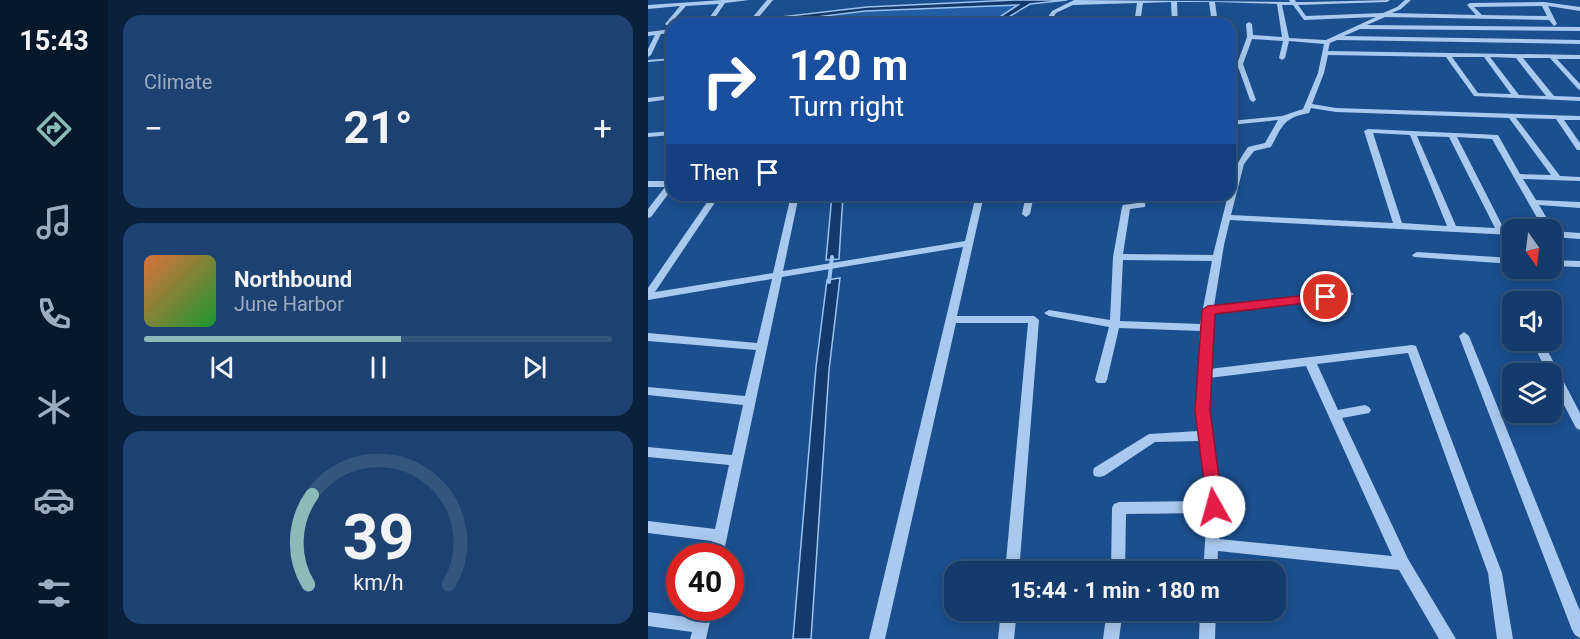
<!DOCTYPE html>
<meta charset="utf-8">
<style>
:root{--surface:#143b6b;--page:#1d4271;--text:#f1f3f6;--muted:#9dadc1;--line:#33557e;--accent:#8bbbb9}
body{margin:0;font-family:Roboto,sans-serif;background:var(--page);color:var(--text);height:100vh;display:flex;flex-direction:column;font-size:22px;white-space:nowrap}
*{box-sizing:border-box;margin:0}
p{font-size:20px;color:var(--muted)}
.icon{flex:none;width:33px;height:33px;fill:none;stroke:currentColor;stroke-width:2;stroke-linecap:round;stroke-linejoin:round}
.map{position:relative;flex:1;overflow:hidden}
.sheet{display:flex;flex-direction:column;gap:15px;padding:15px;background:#0b203b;width:540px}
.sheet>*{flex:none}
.top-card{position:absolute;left:18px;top:18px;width:570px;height:183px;border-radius:18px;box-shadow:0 3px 15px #0003,0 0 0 2px var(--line);background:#1a4fa0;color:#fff;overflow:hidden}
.needle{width:39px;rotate:166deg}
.fabs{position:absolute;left:854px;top:219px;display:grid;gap:12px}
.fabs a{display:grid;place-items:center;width:60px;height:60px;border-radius:12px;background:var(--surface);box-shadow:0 3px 15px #0003,0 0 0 2px var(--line);font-size:30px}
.speed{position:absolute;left:18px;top:543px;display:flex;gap:12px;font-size:30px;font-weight:700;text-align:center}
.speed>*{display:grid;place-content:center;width:78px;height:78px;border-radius:50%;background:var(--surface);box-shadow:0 3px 15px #0003,0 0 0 2px var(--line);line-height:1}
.speed .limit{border:9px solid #d22;background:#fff;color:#111}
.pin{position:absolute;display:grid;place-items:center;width:51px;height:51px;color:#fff;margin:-26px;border:3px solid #fff;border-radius:50%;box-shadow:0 2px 6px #0007}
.me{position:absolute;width:66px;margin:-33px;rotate:353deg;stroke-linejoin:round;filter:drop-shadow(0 0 4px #0008)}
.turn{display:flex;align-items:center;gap:21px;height:126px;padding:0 24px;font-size:27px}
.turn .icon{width:78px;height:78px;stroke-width:2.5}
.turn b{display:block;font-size:42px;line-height:51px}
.then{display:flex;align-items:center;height:57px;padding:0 24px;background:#0003;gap:12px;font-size:22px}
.big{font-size:45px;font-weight:700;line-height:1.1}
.sheet .card{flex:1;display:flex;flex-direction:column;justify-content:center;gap:9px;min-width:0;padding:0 21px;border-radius:18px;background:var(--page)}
.sheet .dial{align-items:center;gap:0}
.dial svg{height:156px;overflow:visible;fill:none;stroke:var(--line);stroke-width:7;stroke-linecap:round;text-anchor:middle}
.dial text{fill:var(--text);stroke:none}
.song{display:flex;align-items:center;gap:18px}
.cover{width:72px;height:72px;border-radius:9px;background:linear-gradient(135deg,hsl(20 70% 55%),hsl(130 70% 35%))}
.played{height:6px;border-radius:3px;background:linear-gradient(90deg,var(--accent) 55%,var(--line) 55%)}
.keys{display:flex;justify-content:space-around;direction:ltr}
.heat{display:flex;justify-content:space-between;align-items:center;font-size:33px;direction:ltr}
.trip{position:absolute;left:296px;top:561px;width:342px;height:60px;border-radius:18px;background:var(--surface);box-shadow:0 3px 15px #0003,0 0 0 2px var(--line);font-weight:700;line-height:60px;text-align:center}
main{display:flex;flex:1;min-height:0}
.tabs{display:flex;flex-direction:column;width:108px;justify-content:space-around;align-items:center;background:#08182b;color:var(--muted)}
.tabs .icon{width:42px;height:42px}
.tabs .active{color:var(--accent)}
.tabs b{font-size:27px;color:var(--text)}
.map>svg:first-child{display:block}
</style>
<main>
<nav class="tabs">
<b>15:43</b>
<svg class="icon active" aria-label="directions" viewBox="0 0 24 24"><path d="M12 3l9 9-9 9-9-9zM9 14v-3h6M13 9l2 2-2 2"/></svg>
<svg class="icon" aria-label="music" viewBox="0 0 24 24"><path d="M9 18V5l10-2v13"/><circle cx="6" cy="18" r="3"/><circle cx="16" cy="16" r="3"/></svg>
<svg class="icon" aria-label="phone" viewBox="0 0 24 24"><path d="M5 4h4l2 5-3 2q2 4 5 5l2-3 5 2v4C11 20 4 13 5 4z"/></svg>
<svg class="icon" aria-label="climate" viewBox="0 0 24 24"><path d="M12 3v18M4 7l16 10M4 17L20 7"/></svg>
<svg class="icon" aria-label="car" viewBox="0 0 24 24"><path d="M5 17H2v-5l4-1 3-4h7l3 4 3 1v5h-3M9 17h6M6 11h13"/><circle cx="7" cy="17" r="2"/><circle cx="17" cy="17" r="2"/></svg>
<svg class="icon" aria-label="filters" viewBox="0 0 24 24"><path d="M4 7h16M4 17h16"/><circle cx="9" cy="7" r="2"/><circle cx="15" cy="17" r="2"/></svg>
</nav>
<section class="sheet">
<div class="card"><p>Climate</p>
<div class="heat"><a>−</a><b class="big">21°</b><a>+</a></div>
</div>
<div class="card">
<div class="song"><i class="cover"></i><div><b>Northbound</b><p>June Harbor</p></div></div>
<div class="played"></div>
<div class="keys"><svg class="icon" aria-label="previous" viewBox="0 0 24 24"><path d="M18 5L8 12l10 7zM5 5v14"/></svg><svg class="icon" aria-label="pause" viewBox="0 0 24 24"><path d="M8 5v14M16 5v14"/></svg><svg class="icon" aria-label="next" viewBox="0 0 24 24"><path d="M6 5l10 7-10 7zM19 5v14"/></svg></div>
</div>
<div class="card dial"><svg viewBox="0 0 100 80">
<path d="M14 69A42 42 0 1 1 86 69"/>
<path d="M14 69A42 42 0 0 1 16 23" stroke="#8bbbb9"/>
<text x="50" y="56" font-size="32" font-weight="700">39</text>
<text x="50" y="72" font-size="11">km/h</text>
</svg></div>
</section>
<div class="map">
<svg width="932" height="639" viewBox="0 0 932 639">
<rect width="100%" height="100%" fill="#1b4f8f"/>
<!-- green -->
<polygon fill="#2461a8" points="358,5 370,6 341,24 125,24 217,11"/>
<!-- water -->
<g fill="#123a6d" stroke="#9cc4f0" stroke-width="1.5">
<polygon points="366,0 419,0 382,4 349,24 341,24 370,5 217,11 112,24 115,20 124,18 219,7"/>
<polygon points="184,195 195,195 191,259 178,260"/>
<polygon points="192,278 181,370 163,639 145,639 168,367 179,280"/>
</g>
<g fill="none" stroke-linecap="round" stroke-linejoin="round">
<!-- stream-far1 -->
<polyline stroke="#9cc4f0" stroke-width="2" points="0,61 24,59"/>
<!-- stream -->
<polyline stroke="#9cc4f0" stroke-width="4" points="181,282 184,257"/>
<!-- minor -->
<g fill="#a9c9ee" fill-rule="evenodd">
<polygon points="75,0 101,0 77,3 64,22 62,23 59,21 71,4 38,6 20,26 17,24 32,6 0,9 0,5"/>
<polygon points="119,0 125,0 105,24 99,24"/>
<path d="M426 0 642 2 641 0H647L648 2H661L742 0 739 2 650 5 658 16 735 13 749 7 757 0H763L753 9 744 13 828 15 819 5 822 3 896 2 932 7V11L900 6 909 24 906 26 901 20 737 17 719 25 932 27V31L712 29 696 36 932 40V44L689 40 682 43 680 51 932 55V59H909L932 84V90L930 89 902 58H875L906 96 932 97V101L826 96 798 57 680 55 676 73 664 104 688 108 932 116V120H916L932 143V150H929L908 119 868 118 912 176 932 177V181L875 179 888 200 932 202V208L891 205 906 230 905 231 932 233V239L903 237V230H896L844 139 809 137 856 229 865 230 864 235 582 220 576 245 566 306 701 291 706 294 701 297 565 313 562 328 561 369 764 345 768 346 854 573 865 639H849L840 573 760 353 669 364 690 410 717 405 721 407 723 410 721 413 694 418 760 559 808 639H791L751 570 570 551 569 572H555L559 513 478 514 477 572H463L464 508 466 504 471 502 559 501 552 441 507 442 456 476 451 477 446 476 445 472 446 468 501 434 550 431 548 410 552 331 471 328 459 380 457 383H449L447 380 461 327 401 316 396 313 401 310 462 320 465 257 474 207 475 205 490 203V195H498L497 207 482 209 475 254 565 255 580 195H582C582 175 589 163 600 147L617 143 630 120 582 125V121L634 116 655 109 670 73 676 44 641 41 637 58 634 60 631 58 635 41 604 39 595 64 608 100 605 102 602 100 589 64 599 37 598 24 601 22 604 24 605 35 634 37 629 4 567 2 570 24H564L561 2H529L530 24H524L523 2 495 3 492 24H486L489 3 425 5 408 13 401 24H395L404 11ZM634 5H645L656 20 728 17 678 40 641 38ZM894 6 899 16 834 15 826 7ZM804 57H836L863 94 830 93ZM842 57 868 58 898 96 871 95ZM663 108 688 112 861 118 903 175 872 174 850 135 720 129 716 131 745 223 583 215 596 164 606 151 623 147C635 125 635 118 661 113ZM725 133 762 135 799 226 754 223ZM769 136 801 137 847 228 808 226ZM475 260 564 261 552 324 472 321ZM658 366 744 556 571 539 573 507 560 410 561 378Z"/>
<polygon points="447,21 451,21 452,24 446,24"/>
<polygon points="24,29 24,33 13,34 3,55 0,57 0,49 7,35 0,36 0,32"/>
<polygon points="24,95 24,99 0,102 0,98"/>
<polygon points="24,131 24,135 0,137 0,133"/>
<polygon points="0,181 24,181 24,189 3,217 0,218 0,209 17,187 0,187"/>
<polygon points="64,195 72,195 7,292 125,273 143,195 151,195 135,271 317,241 328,195 336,195 309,316 386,316 391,320 371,572 357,572 380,323 308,323 237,639 221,639 315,247 134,277 75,556 61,556 64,541 0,533 0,521 67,529 81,465 0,457 0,447 84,455 95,405 0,395 0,387 97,396 108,350 0,341 0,333 109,343 124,279 0,300 0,288"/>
<polygon points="378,195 386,195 382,214 378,217 374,214"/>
<polygon points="769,252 864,258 864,264 766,257 764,255"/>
<polygon points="903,260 932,261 932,267 903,266"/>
<polygon points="816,332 821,336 932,611 932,638 927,635 924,630 811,336"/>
<polygon points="883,340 894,340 932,413 932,430 928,428 903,380 903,374 900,374"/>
<polygon points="49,608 65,608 58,639 42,639 44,632 0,626 0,612 47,618"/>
<polygon points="353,610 369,610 366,639 350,639"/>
<polygon points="459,610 475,610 471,639 455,639"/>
<polygon points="552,610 568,610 567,639 551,639"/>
</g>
</g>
<!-- route -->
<polygon fill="#e11d48" stroke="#92132f" stroke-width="1.5" points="678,293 683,294 683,300 567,314 562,410 575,507 572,513 566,515 560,513 547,410 554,310 560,306"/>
</svg>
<div class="fabs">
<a><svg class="needle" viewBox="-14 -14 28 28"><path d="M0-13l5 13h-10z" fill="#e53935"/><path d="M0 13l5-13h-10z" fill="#9dadc1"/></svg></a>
<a><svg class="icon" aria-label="sound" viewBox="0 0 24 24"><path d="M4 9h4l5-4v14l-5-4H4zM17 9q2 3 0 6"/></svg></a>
<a><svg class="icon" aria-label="layers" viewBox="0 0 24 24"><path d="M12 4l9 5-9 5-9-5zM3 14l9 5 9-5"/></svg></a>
</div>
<div class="speed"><div class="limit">40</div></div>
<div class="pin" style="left:678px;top:297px;background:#d93025"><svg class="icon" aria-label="arrive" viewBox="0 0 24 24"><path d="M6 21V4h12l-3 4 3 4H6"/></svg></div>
<svg class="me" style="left:566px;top:507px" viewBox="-20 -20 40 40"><circle r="19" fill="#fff"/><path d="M0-13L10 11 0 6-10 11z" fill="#e11d48"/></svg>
<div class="trip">15:44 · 1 min · 180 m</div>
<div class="top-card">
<div class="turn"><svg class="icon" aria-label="right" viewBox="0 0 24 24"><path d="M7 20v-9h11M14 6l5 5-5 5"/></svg><div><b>120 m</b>Turn right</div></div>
<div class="then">Then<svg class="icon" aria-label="arrive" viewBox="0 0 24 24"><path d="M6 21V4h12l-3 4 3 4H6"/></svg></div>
</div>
</div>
</main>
